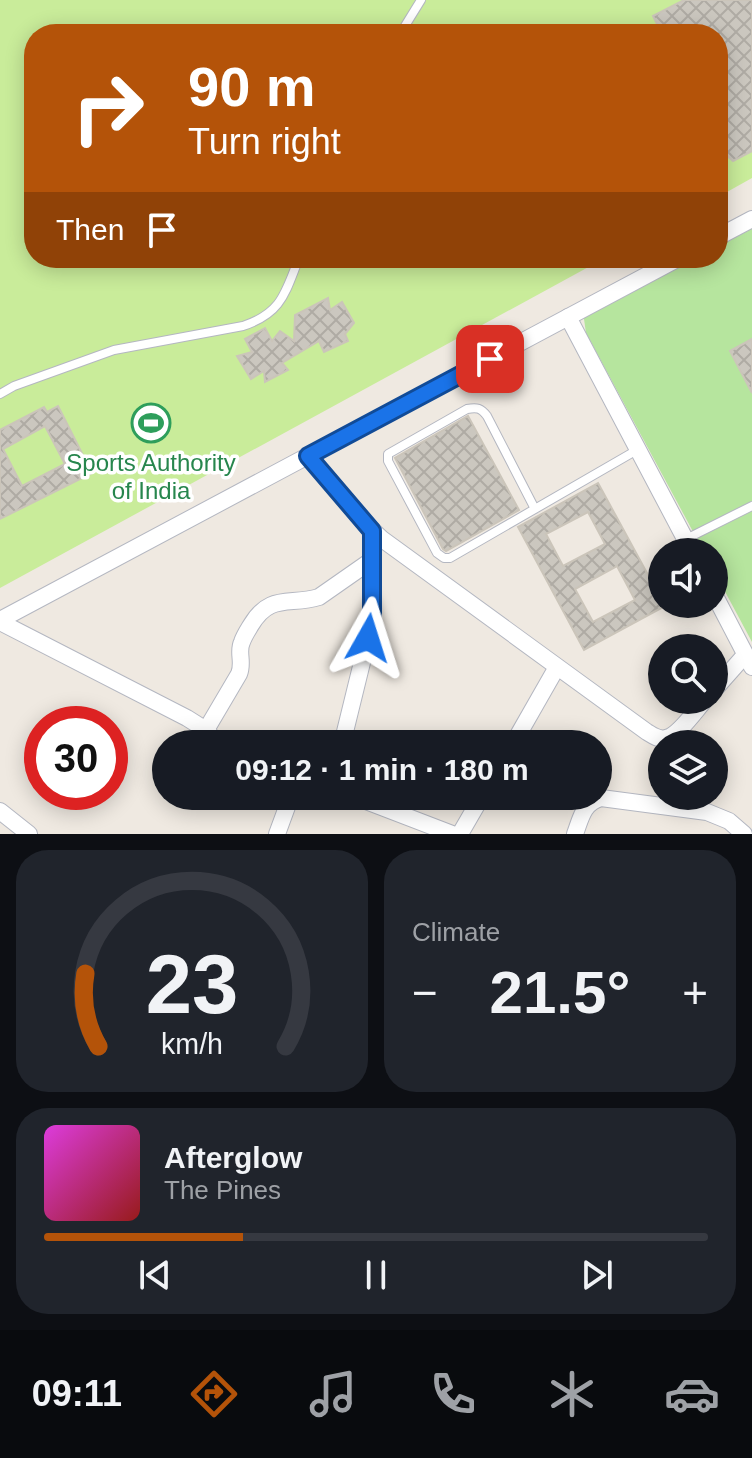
<!DOCTYPE html>
<meta charset="utf-8">
<style>
:root{--surface:#171b24;--page:#20242c;--text:#f1f3f6;--muted:#9ea1a6;--line:#363941;--accent:#b45309}
body{margin:0;font-family:Arial,sans-serif;background:var(--page);color:var(--text);height:100vh;display:flex;flex-direction:column;font-size:30px;white-space:nowrap}
*{box-sizing:border-box;margin:0}
p{font-size:26px;color:var(--muted)}
.icon{flex:none;width:44px;height:44px;fill:none;stroke:currentColor;stroke-width:2;stroke-linecap:round;stroke-linejoin:round}
.map{position:relative;height:834px;overflow:hidden}
.side{display:flex;flex-direction:column;gap:16px;padding:16px;background:#0d0f14;flex:1}
.side>*{flex:none}
.hud{position:absolute;left:24px;top:24px;width:704px;height:244px;border-radius:32px;box-shadow:0 4px 20px #0003;background:#b45309;color:#fff;overflow:hidden}
.controls{position:absolute;left:648px;top:538px;display:grid;gap:16px}
.controls a{display:grid;place-items:center;width:80px;height:80px;border-radius:50%;background:var(--surface);box-shadow:0 4px 20px #0003;font-size:40px}
.speed{position:absolute;left:24px;top:706px;display:flex;gap:16px;font-size:40px;font-weight:700;text-align:center}
.speed>*{display:grid;place-content:center;width:104px;height:104px;border-radius:50%;background:var(--surface);box-shadow:0 4px 20px #0003;line-height:1}
.speed .limit{border:12px solid #d22;background:#fff;color:#111}
.pin{position:absolute;display:grid;place-items:center;width:68px;height:68px;color:#fff;margin:-34px;border-radius:16px;box-shadow:0 4px 12px #0006}
.me{position:absolute;width:88px;margin:-44px;rotate:6deg;stroke-linejoin:round;filter:drop-shadow(0 0 6px #0008)}
.turn{display:flex;align-items:center;gap:28px;height:168px;padding:0 32px;font-size:36px}
.turn .icon{width:104px;height:104px;stroke-width:2.5}
.turn b{display:block;font-size:56px;line-height:68px}
.then{display:flex;align-items:center;height:76px;padding:0 32px;background:#0003;gap:16px;font-size:30px}
.big{font-size:60px;font-weight:800;line-height:1.1}
.side .widget{flex:1;display:flex;flex-direction:column;justify-content:center;gap:12px;min-width:0;padding:0 28px;border-radius:32px;background:var(--page)}
.side .dial{align-items:center;gap:0}
.dial svg{height:208px;overflow:visible;fill:none;stroke:var(--line);stroke-width:7;stroke-linecap:round;text-anchor:middle}
.dial text{fill:var(--text);stroke:none}
.song{display:flex;align-items:center;gap:24px}
.cover{width:96px;height:96px;border-radius:12px;background:linear-gradient(135deg,hsl(300 70% 55%),hsl(0 70% 35%))}
.played{height:8px;border-radius:4px;background:linear-gradient(90deg,var(--accent) 30%,var(--line) 30%)}
.keys{display:flex;justify-content:space-around;direction:ltr}
.heat{display:flex;justify-content:space-between;align-items:center;font-size:44px;direction:ltr}
.side .tiles{flex:1;display:grid;gap:16px;grid-template-columns:1fr 1fr}
.widget:last-child{grid-column:span 2}
.trip{position:absolute;left:152px;top:730px;width:460px;height:80px;border-radius:40px;background:var(--surface);box-shadow:0 4px 20px #0003;font-weight:800;line-height:80px;text-align:center}
.dock{display:flex;height:128px;justify-content:space-around;align-items:center;background:#090b0e;color:var(--muted)}
.dock .icon{width:56px;height:56px}
.dock .current{color:var(--accent)}
.dock b{font-size:36px;color:var(--text)}
.map>svg:first-child{display:block}
</style>
<div class="map">
<svg width="752" height="834" viewBox="0 0 752 834">
<defs>
<pattern id="building-cross-hatch" width="8" height="8" patternUnits="userSpaceOnUse" patternTransform="scale(2)"><rect width="8" height="8" fill="#cbc7bf"/><path d="M0 0l8 8M0 8l8-8" fill="none" stroke="#afaba4"/></pattern>
</defs>
<rect width="100%" height="100%" fill="#efe9e1"/>
<!-- park -->
<polygon fill="#b6e59e" points="752,215 752,642 714,571 714,552 704,552 586,333 582,305 671,258 718,258 718,233"/>
<!-- pitch -->
<polygon fill="#c9ec9a" points="0,0 752,0 752,178 718,197 718,34 34,34 34,258 605,258 0,588"/>
<!-- building -->
<g fill="url(#building-cross-hatch)" stroke="#cbc5ba" stroke-width="2" fill-rule="evenodd">
<polygon points="684,0 752,0 752,151 733,161 725,154 718,157 718,34 662,34 653,16"/>
<polygon points="328,298 330,310 342,302 354,323 345,334 348,341 324,352 319,341 282,363 288,370 265,382 264,371 251,379 237,356 252,352 245,339 265,328 272,341 280,331 294,341 295,315"/>
<polygon points="752,339 752,393 730,351"/>
<path d="M58 406 92 473 0 519V430L44 407 47 412ZM45 426 65 464 22 486 3 449Z"/>
<polygon points="468,416 519,510 446,551 443,549 395,458"/>
<path d="M598 483 665 606 584 650 518 527ZM588 512 605 544 563 566 546 534ZM617 566 635 600 593 622 575 589Z"/>
</g>
<g fill="none" stroke-linecap="round" stroke-linejoin="round">
<!-- service casing -->
<g stroke="#b4b7c1" stroke-width="10">
<g id="service">
<polyline points="400,34 421,0"/>
<path d="M0 394 14 386 114 350 243 326C282 313 285 293 299 258"/>
<path d="M535 509 487 416C481 408 477 407 467 409L388 454V461L437 553 444 558H450L637 450"/>
<polyline points="686,539 752,506"/>
</g>
</g>
<!-- minor casing -->
<g stroke="#b4b7c1" stroke-width="18">
<g id="minor">
<polyline points="718,237 752,219"/>
<polyline points="568,317 692,552"/>
<path d="M308 456 366 524 382 539 647 732C652 735 658 740 666 738 678 736 696 710 705 700"/>
<polyline points="714,594 752,667"/>
<polyline points="0,620 679,258"/>
<polyline points="0,622 187,718 206,730 218,744"/>
<polyline points="714,690 745,655"/>
<path d="M206 730 239 674C244 662 237 652 242 642 244 636 248 630 251 625 270 593 289 606 319 597L372 560"/>
<polyline points="342,744 368,638 372,612 372,531"/>
<polyline points="513,744 557,667"/>
<polyline points="353,796 452,834"/>
<polyline points="0,811 29,834"/>
<polyline points="277,834 291,796"/>
<polyline points="460,834 482,796"/>
<path d="M575 834C581 818 583 803 601 798L707 812 729 821 744 834"/>
</g>
</g>
<!-- service -->
<use href="#service" stroke="#fff" stroke-width="8"/>
<!-- minor -->
<use href="#minor" stroke="#fff" stroke-width="16"/>
</g>
<g fill="none" stroke-linecap="round" stroke-linejoin="round">
<!-- route casing -->
<g stroke="#114b97" stroke-width="20">
<polyline id="route" points="368,638 372,612 372,531 308,456 490,359"/>
</g>
<!-- route -->
<use href="#route" stroke="#1a73e8" stroke-width="14"/>
</g>
<!-- icons -->
<defs>
<g id="stadium-ring" transform="scale(2)"><circle r="9.5" fill="#fff" stroke="#2e9e5b" stroke-width="1.5"/><path d="M0-5a6.5 5 0 1 0 0 10a6.5 5 0 1 0 0-10ZM-3.5-1.8h7v3.6h-7Z" fill="#2e9e5b"/></g>
</defs>
<g fill-rule="evenodd">
<use href="#stadium-ring" x="151" y="423"/>
</g>
<g text-anchor="middle" dominant-baseline="central" stroke-width="7" stroke-linejoin="round" paint-order="stroke">
<!-- leisure labels -->
<g font-size="24" fill="#27864d" stroke="#fff">
<text x="151" y="462">Sports Authority<tspan x="151" dy="28">of India</tspan></text>
</g>
</g>
</svg>
<div class="controls">
<a><svg class="icon" aria-label="sound" viewBox="0 0 24 24"><path d="M4 9h4l5-4v14l-5-4H4zM17 9q2 3 0 6"/></svg></a>
<a><svg class="icon" aria-label="search" viewBox="0 0 24 24"><circle cx="10" cy="10" r="6"/><path d="M15 15l6 6"/></svg></a>
<a><svg class="icon" aria-label="layers" viewBox="0 0 24 24"><path d="M12 4l9 5-9 5-9-5zM3 14l9 5 9-5"/></svg></a>
</div>
<div class="speed"><div class="limit">30</div></div>
<div class="pin" style="left:490px;top:359px;background:#d93025"><svg class="icon" aria-label="arrive" viewBox="0 0 24 24"><path d="M6 21V4h12l-3 4 3 4H6"/></svg></div>
<svg class="me" style="left:368px;top:638px" viewBox="-20 -20 40 40"><path d="M0-17L14 15 0 8-14 15z" fill="#1a73e8" stroke="#fff" stroke-width="4"/></svg>
<div class="trip">09:12 · 1 min · 180 m</div>
<div class="hud">
<div class="turn"><svg class="icon" aria-label="right" viewBox="0 0 24 24"><path d="M7 20v-9h11M14 6l5 5-5 5"/></svg><div><b>90 m</b>Turn right</div></div>
<div class="then">Then<svg class="icon" aria-label="arrive" viewBox="0 0 24 24"><path d="M6 21V4h12l-3 4 3 4H6"/></svg></div>
</div>
</div>
<section class="side">
<div class="tiles">
<div class="widget dial"><svg viewBox="0 0 100 80">
<path d="M14 69A42 42 0 1 1 86 69"/>
<path d="M14 69A42 42 0 0 1 9 41" stroke="#b45309"/>
<text x="50" y="56" font-size="32" font-weight="700">23</text>
<text x="50" y="72" font-size="11">km/h</text>
</svg></div>
<div class="widget"><p>Climate</p>
<div class="heat"><a>−</a><b class="big">21.5°</b><a>+</a></div>
</div>
<div class="widget">
<div class="song"><i class="cover"></i><div><b>Afterglow</b><p>The Pines</p></div></div>
<div class="played"></div>
<div class="keys"><svg class="icon" aria-label="previous" viewBox="0 0 24 24"><path d="M18 5L8 12l10 7zM5 5v14"/></svg><svg class="icon" aria-label="pause" viewBox="0 0 24 24"><path d="M8 5v14M16 5v14"/></svg><svg class="icon" aria-label="next" viewBox="0 0 24 24"><path d="M6 5l10 7-10 7zM19 5v14"/></svg></div>
</div>
</div>
</section>
<nav class="dock">
<b>09:11</b>
<svg class="icon current" aria-label="directions" viewBox="0 0 24 24"><path d="M12 3l9 9-9 9-9-9zM9 14v-3h6M13 9l2 2-2 2"/></svg>
<svg class="icon" aria-label="music" viewBox="0 0 24 24"><path d="M9 18V5l10-2v13"/><circle cx="6" cy="18" r="3"/><circle cx="16" cy="16" r="3"/></svg>
<svg class="icon" aria-label="phone" viewBox="0 0 24 24"><path d="M5 4h4l2 5-3 2q2 4 5 5l2-3 5 2v4C11 20 4 13 5 4z"/></svg>
<svg class="icon" aria-label="climate" viewBox="0 0 24 24"><path d="M12 3v18M4 7l16 10M4 17L20 7"/></svg>
<svg class="icon" aria-label="car" viewBox="0 0 24 24"><path d="M5 17H2v-5l4-1 3-4h7l3 4 3 1v5h-3M9 17h6M6 11h13"/><circle cx="7" cy="17" r="2"/><circle cx="17" cy="17" r="2"/></svg>
</nav>
